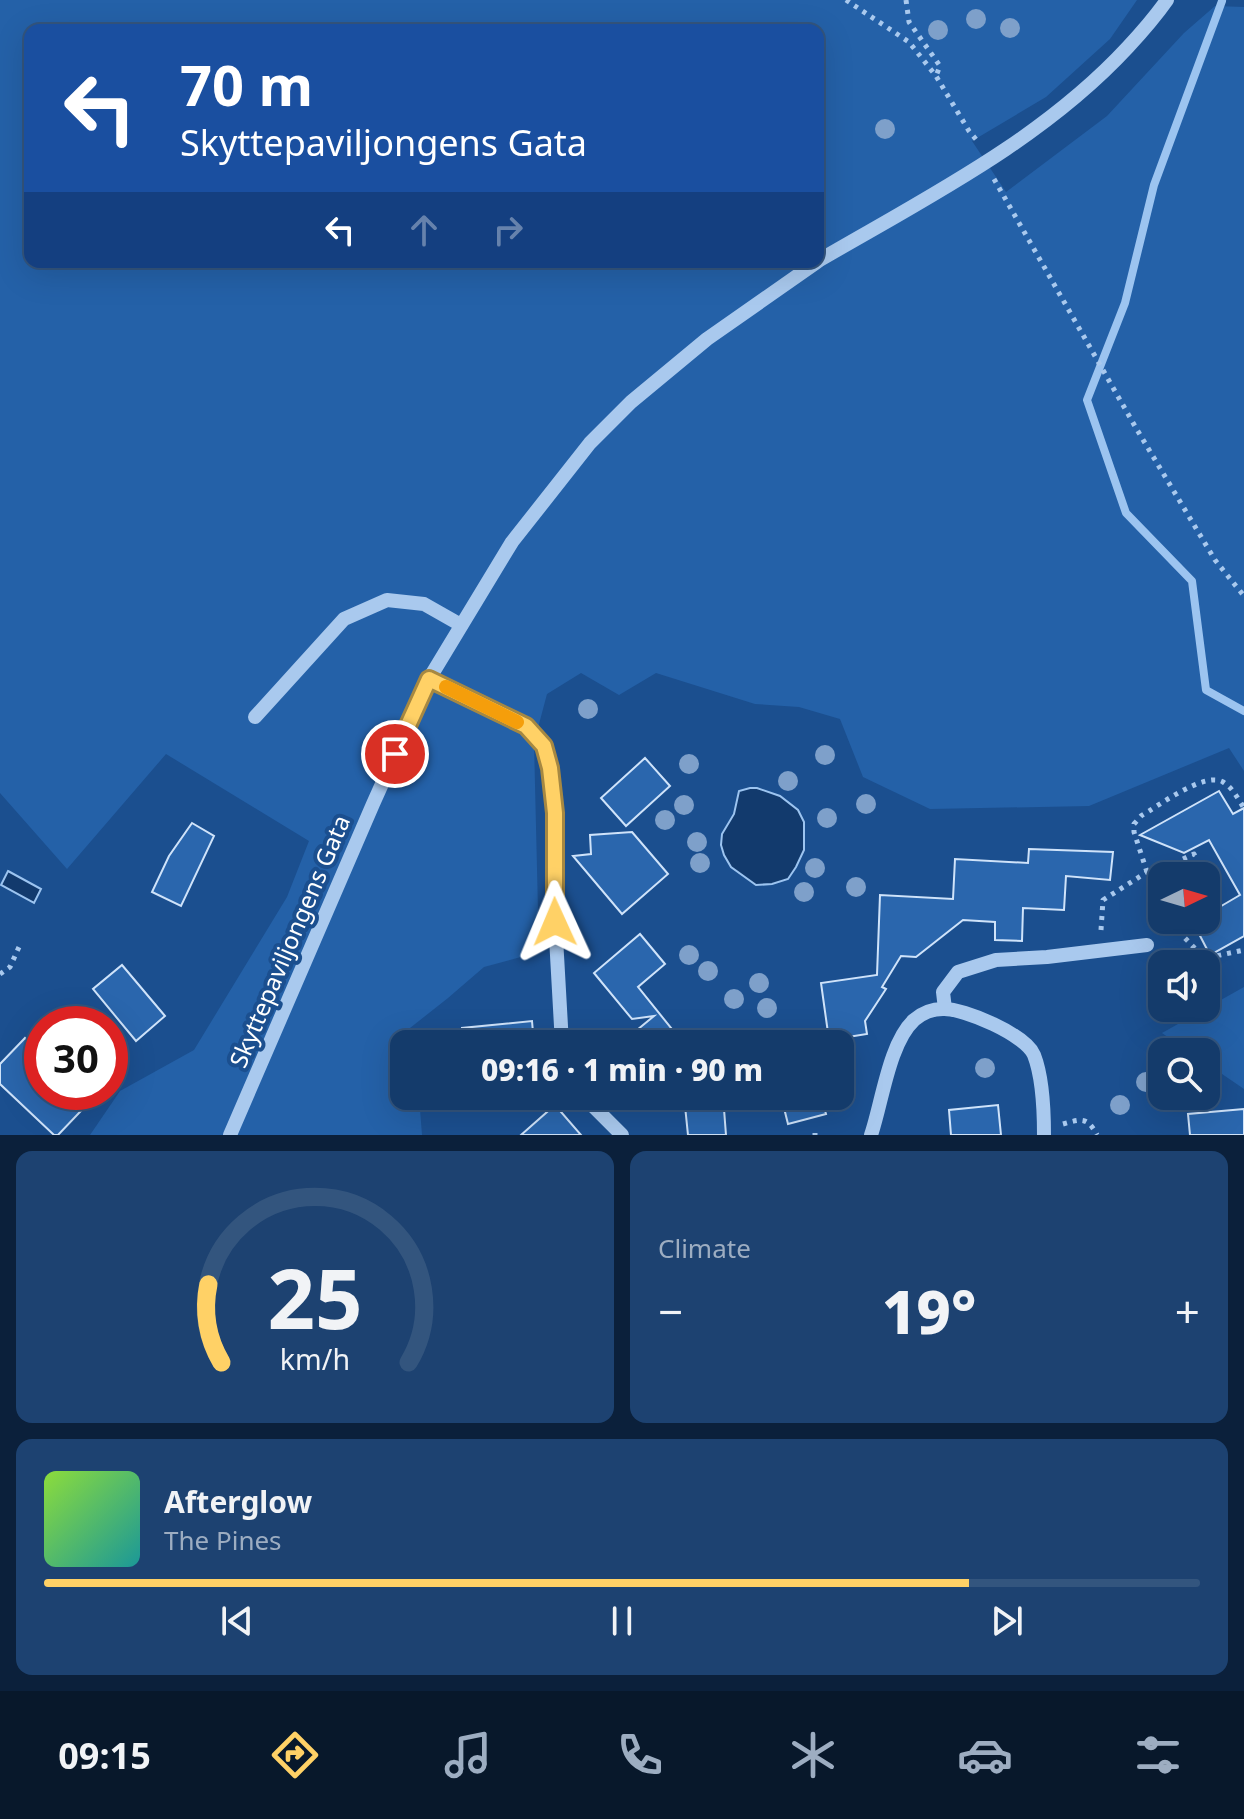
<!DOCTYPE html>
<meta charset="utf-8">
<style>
:root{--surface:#143b6b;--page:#1d4271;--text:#f1f3f6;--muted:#9dadc1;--line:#33557e;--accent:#ffd166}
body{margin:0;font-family:"Noto Sans",sans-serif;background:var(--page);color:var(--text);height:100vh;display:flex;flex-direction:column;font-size:30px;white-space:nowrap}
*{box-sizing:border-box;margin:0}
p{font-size:26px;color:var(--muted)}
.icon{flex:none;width:44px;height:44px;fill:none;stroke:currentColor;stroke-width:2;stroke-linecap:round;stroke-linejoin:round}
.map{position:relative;height:1135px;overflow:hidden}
.drawer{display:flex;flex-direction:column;gap:16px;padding:16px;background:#0b203b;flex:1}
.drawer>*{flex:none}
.banner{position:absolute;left:24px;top:24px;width:800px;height:244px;border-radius:16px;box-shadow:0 8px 32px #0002,0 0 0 2px var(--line);background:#1a4fa0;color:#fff;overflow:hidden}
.needle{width:52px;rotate:85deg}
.controls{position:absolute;left:1148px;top:862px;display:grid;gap:16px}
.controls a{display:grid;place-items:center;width:72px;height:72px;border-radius:16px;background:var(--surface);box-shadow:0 8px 32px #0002,0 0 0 2px var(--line);font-size:40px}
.speed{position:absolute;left:24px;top:1006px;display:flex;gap:16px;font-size:40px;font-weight:700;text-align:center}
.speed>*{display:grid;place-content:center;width:104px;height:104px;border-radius:50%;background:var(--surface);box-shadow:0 8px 32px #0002,0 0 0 2px var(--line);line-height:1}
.speed .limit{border:12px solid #d22;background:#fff;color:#111}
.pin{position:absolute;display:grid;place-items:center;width:68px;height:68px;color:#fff;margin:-34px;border:4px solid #fff;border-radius:50%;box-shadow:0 2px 8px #0007}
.me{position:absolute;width:88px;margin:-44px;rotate:359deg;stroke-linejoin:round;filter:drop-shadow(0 0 6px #0008)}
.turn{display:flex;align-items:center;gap:28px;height:168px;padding:0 24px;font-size:36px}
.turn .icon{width:104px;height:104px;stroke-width:2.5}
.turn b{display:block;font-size:56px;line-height:68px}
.lanes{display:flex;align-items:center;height:76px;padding:0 24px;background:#0003;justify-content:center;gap:40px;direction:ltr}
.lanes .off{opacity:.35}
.big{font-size:60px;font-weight:800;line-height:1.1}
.drawer .card{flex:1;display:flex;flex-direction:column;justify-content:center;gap:12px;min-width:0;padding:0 28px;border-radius:16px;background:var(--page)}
.drawer .dial{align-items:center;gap:0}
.dial svg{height:208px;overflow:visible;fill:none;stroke:var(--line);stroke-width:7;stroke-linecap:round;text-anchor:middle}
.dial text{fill:var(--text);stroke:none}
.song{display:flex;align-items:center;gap:24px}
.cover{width:96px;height:96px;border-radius:12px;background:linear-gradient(135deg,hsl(90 70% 55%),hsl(180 70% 35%))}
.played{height:8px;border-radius:4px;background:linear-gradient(90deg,var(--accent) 80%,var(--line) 80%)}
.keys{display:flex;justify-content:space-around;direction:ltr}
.heat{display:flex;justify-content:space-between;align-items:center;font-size:44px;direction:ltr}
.drawer .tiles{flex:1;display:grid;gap:16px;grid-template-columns:1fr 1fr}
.card:last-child{grid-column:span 2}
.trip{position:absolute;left:390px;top:1030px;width:464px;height:80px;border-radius:16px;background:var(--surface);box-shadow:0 8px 32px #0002,0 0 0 2px var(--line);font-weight:800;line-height:80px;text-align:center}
.menu{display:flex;height:128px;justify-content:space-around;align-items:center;background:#08182b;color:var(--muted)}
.menu .icon{width:56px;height:56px}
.menu .current{color:var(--accent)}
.menu b{font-size:36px;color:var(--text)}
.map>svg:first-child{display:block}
</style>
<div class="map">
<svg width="1244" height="1135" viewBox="0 0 1244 1135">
<rect width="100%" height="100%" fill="#1b4f8f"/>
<!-- green -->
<g fill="#2461a8" fill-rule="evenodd">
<path d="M0 0H1137L1110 39 1046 97 972 141 1006 192 1107 116 1184 33 1215 6 1244 7V771L1229 748 1089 806 930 809 863 777 840 719 799 707 755 704 656 673 619 695 581 673 547 694 534 743 539 952 484 967 448 998 410 1028 412 1044H404V1096H419L422 1135H90L120 1091 194 1050 287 897 309 841 166 754 67 869 0 793ZM30 30H818V262H30Z"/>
<polygon points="1244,987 1244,1089 1206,1063 1206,1052 1189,1052 1162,1033"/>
</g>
<!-- water -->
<g fill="#123a6d" stroke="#9cc4f0" stroke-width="2">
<polygon points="750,788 757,788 780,796 798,810 804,822 804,850 796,867 788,879 772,884 756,885 731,867 724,855 721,845 722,834 734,814 739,791"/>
<polygon points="8,871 41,889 34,903 1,885"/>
</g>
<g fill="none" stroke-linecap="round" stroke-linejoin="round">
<!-- stream -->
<polyline stroke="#9cc4f0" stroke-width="8" points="1222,1 1154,185 1125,303 1087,400 1126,513 1192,581 1206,690 1244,711"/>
</g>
<!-- building -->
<g fill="#2a66ad" stroke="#cfe3fa" stroke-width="2">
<polygon points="645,758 670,786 626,826 601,798"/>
<polygon points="1219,791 1233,814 1244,808 1244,936 1210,955 1197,930 1205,924 1203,920 1206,920 1206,915 1240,895 1209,840 1184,853 1140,835"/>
<polygon points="192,823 214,836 181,906 152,892 169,856"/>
<polygon points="632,832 668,874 622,914 573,856 591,854 590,835"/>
<polygon points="1029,849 1113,852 1110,880 1066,876 1064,910 1023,908 1022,941 995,940 995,922 963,920 916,957 901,956 882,987 886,989 865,1021 867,1034 829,1040 821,983 877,975 880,895 953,899 955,859 1028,863"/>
<polygon points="640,934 665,964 638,987 684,1044 620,1044 654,1016 632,1019 594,973"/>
<polygon points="122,965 165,1016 136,1041 93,989"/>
<polygon points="532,1021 534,1044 463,1044 462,1028"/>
<polygon points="25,1038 42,1054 42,1092 99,1092 58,1135 54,1135 0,1084 0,1064"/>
<polygon points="684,1096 723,1096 726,1135 688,1135"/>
<polygon points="781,1096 821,1096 826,1114 788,1124"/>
<polygon points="555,1105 581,1135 521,1135"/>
<polygon points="998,1105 1001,1135 951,1135 949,1110"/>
<polygon points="1244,1109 1244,1135 1190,1135 1188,1114"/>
</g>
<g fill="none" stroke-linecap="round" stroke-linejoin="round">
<!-- path -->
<g stroke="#a9c9ee" stroke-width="5" stroke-dasharray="4 6" stroke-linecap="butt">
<polyline points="846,0 909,42 936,76 969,131 979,143"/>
<polyline points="906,0 909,22 940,66 936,76"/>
<polyline points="994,179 1136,428 1215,560 1244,596"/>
<path d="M1147 872 1134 832V824L1141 816C1158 806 1205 771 1223 782 1233 788 1238 799 1244 808"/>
<polyline points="1176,876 1181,873 1183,859 1194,854 1205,876"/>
<polyline points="1206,878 1209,883 1219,877"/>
<polyline points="1153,883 1162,896"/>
<polyline points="1206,904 1211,904"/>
<polyline points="1177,920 1184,937 1202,956 1211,957 1244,950"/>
<polyline points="1101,930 1103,900 1147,872 1153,882 1162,883"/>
<polyline points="1161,932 1170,920"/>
<polyline points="0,974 10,967 19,947"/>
<path d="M1063 1124C1081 1119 1087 1116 1097 1135"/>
<polyline points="815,1133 815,1135"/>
</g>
<!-- minor -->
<g stroke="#a9c9ee" stroke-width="14">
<path d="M818 261C926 198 1042 140 1128 47 1142 32 1155 17 1167 0"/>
<polyline points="429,679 526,726 544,746 550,768 555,813 554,902 562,1044"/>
<polyline points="255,717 344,619 387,600 424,604 461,625"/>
<polyline points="945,1009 943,992 958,972 996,960 1047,957 1147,945"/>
<polyline points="583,1096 622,1135"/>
<polyline points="230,1135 373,804 429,679 512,542 590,443 631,402 707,339 817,262"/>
<path d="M871 1135C882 1103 889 1043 914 1020 922 1013 933 1009 943 1009 964 1008 1026 1035 1034 1055 1043 1078 1044 1110 1044 1135"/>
</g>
</g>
<!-- trees -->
<g fill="#7ea0ca">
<circle cx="976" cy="19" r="10"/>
<circle cx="1010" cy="28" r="10"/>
<circle cx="938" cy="30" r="10"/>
<circle cx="885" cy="129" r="10"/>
<circle cx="588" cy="709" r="10"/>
<circle cx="825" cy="755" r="10"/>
<circle cx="689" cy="764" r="10"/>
<circle cx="788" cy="781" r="10"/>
<circle cx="866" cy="804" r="10"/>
<circle cx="684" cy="805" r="10"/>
<circle cx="827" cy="818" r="10"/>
<circle cx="665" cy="820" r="10"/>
<circle cx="697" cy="842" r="10"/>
<circle cx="700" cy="863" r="10"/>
<circle cx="815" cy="868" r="10"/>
<circle cx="856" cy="887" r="10"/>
<circle cx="804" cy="892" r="10"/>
<circle cx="689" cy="955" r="10"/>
<circle cx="708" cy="971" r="10"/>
<circle cx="759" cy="983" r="10"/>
<circle cx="734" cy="999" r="10"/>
<circle cx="767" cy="1008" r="10"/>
<circle cx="985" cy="1068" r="10"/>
<circle cx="1146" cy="1082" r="10"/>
<circle cx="1120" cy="1105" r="10"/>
</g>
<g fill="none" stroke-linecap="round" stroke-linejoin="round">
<!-- route casing -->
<g stroke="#a68842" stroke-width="20">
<polyline id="route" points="395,754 429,679 526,726 544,746 550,768 555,813 555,922"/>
</g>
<!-- route -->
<use href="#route" stroke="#ffd166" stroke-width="14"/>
<!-- slow -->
<polyline stroke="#f59e0b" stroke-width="14" points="446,687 517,722"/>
</g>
<g text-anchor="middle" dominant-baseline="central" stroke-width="8" stroke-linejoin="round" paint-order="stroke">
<!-- street labels -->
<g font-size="24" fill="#fff" stroke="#1b4f8f">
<text transform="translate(289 941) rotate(-67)">Skyttepaviljongens Gata</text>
</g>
</g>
</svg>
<div class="controls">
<a><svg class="needle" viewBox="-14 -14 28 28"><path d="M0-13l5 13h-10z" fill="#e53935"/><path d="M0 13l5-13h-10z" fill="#9dadc1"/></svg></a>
<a><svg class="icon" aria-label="sound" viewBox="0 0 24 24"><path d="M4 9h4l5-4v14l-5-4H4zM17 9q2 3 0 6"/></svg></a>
<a><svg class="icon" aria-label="search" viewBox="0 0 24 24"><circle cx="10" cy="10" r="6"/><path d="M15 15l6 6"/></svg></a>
</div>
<div class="speed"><div class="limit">30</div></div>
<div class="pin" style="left:395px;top:754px;background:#d93025"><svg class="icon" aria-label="arrive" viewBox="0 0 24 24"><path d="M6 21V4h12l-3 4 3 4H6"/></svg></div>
<svg class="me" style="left:555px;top:922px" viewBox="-20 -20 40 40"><path d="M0-17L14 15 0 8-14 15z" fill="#ffd166" stroke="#fff" stroke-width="4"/></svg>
<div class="trip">09:16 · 1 min · 90 m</div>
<div class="banner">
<div class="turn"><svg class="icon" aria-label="left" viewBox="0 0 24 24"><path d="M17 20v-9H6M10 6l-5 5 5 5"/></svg><div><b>70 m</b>Skyttepaviljongens Gata</div></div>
<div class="lanes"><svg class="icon" aria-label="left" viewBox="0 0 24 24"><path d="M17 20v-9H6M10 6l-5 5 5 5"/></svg><svg class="icon off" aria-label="ahead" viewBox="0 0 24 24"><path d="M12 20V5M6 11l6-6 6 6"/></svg><svg class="icon off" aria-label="right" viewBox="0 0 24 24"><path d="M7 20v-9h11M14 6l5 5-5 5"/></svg></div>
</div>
</div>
<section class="drawer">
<div class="tiles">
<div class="card dial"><svg viewBox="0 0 100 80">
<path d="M14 69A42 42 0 1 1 86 69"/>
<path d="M14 69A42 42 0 0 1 9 39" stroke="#ffd166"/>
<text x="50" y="56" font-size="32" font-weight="700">25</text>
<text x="50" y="72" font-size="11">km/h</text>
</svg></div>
<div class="card"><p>Climate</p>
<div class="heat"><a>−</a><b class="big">19°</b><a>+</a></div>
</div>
<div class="card">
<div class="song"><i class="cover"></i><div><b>Afterglow</b><p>The Pines</p></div></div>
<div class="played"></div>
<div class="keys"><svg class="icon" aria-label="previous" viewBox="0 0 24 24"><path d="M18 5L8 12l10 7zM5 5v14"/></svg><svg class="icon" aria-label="pause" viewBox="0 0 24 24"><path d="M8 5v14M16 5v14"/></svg><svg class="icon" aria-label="next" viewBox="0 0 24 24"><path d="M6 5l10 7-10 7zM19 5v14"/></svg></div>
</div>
</div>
</section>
<nav class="menu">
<b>09:15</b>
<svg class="icon current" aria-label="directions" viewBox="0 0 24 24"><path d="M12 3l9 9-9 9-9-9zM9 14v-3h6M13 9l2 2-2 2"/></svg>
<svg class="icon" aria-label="music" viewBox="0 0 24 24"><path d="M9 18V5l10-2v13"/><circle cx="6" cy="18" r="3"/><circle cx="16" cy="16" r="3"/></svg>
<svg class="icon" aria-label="phone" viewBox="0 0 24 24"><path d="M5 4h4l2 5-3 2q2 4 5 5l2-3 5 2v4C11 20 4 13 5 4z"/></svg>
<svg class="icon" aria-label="climate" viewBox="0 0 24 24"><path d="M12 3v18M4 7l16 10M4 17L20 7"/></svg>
<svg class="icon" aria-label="car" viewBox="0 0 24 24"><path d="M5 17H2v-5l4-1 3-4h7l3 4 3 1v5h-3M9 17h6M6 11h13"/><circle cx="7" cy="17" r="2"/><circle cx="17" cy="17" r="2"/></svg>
<svg class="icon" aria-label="filters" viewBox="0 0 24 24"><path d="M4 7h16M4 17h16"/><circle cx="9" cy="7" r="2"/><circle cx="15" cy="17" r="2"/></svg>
</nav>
